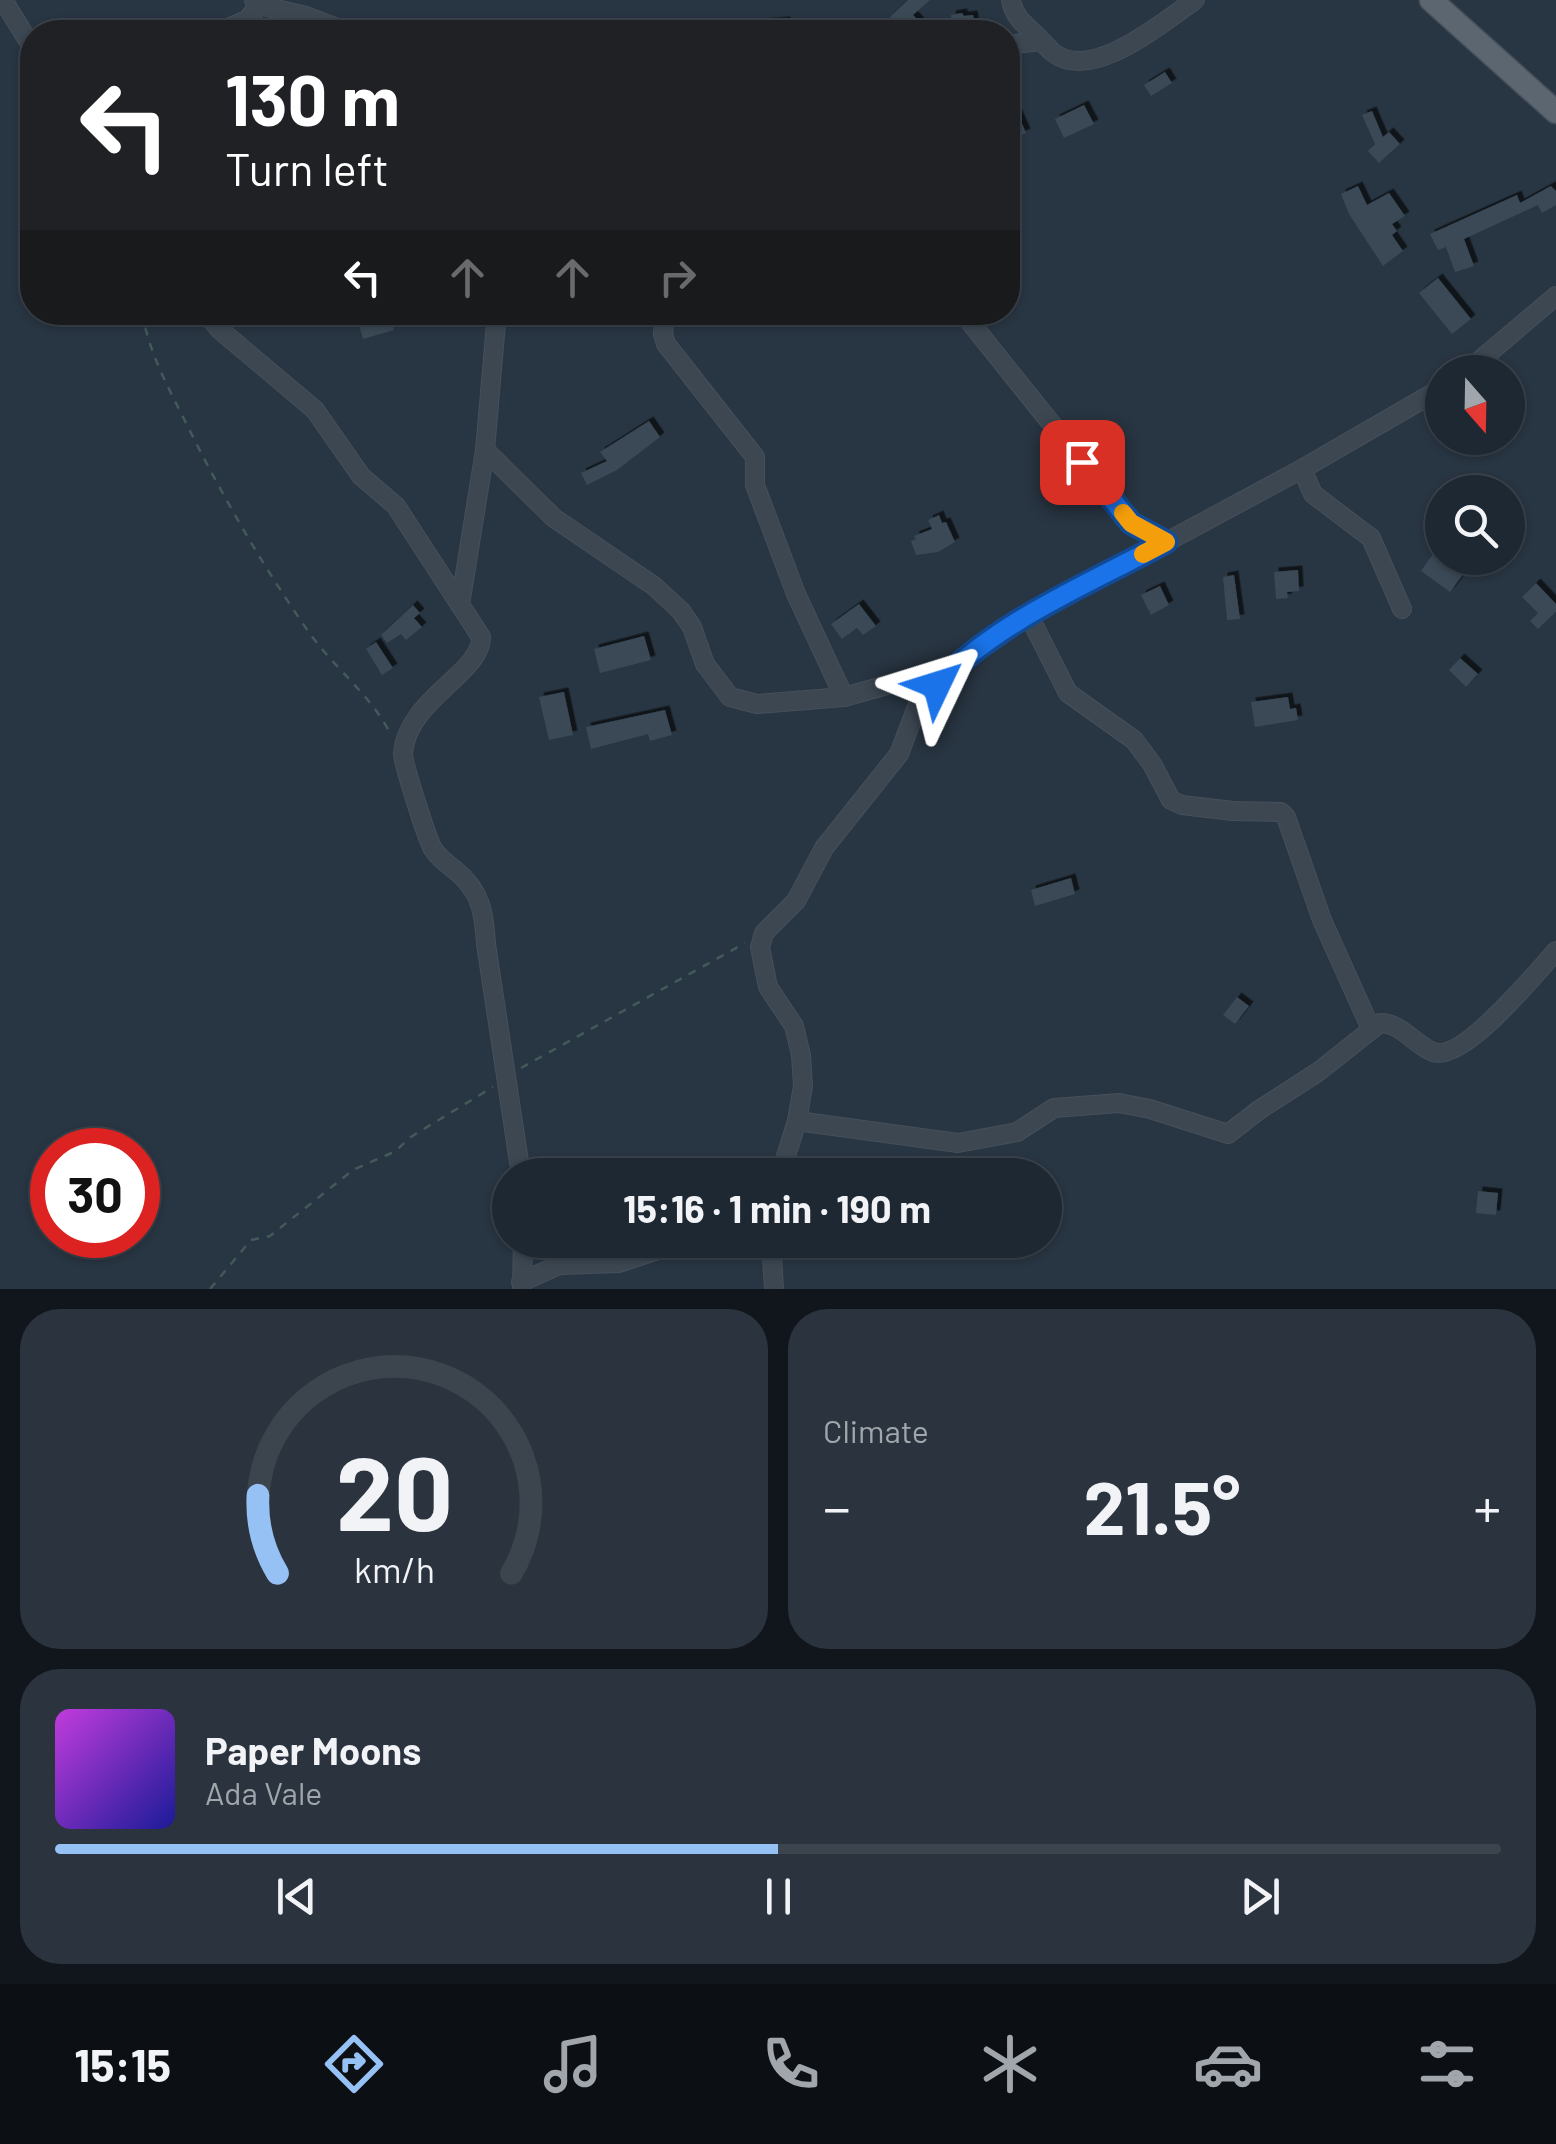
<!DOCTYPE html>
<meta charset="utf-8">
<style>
:root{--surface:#1e2832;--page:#2b343e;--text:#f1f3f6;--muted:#a1a6ac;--line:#3c444d;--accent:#96c1f4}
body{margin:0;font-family:Barlow,sans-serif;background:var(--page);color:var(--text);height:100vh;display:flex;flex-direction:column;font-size:38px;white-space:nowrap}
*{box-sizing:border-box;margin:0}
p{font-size:32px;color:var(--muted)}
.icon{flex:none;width:55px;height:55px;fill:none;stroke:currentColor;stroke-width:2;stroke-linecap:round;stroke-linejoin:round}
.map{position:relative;height:1289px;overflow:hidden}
.drawer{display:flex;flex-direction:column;gap:20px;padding:20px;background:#10161c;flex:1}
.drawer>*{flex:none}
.top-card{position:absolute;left:20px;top:20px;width:1000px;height:305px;border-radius:40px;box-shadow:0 2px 8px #0004,0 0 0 2px var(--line);background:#202124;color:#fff;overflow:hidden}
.needle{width:65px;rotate:160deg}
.fabs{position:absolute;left:1425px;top:355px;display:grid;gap:20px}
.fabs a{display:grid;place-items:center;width:100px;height:100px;border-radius:50%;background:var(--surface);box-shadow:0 2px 8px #0004,0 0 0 2px var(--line);font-size:50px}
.speed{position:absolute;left:30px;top:1128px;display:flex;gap:20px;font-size:50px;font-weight:700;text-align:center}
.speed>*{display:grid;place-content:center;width:130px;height:130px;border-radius:50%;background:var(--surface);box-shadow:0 2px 8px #0004,0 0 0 2px var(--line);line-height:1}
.speed .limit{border:15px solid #d22;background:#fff;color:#111}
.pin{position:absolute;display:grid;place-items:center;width:85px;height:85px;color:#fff;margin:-42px;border-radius:20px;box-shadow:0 5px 15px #0006}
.me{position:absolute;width:110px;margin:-55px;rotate:49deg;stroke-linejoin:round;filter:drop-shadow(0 0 8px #0008)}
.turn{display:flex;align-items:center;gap:35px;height:210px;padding:0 40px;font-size:45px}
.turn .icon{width:130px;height:130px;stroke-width:2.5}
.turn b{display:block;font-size:70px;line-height:85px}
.lanes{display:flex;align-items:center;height:95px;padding:0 40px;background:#0003;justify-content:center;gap:50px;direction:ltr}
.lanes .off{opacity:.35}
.big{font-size:75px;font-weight:700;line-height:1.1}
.drawer .card{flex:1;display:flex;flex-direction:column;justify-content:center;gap:15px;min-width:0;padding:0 35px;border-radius:40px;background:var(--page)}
.drawer .dial{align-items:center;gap:0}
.dial svg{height:260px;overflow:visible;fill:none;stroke:var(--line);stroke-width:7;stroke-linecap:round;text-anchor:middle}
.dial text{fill:var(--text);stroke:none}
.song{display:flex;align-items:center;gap:30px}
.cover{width:120px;height:120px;border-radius:15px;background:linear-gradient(135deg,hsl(290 70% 55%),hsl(240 70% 35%))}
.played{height:10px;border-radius:5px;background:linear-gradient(90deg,var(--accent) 50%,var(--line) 50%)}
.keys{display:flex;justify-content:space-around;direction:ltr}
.heat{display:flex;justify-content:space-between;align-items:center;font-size:55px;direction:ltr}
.drawer .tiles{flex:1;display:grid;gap:20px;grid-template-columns:1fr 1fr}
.card:last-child{grid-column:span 2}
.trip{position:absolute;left:492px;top:1158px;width:570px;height:100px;border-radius:50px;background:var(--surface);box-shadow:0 2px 8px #0004,0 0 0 2px var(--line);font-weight:700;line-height:100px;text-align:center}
.dock{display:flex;height:160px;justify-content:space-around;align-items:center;background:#0c1014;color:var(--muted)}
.dock .icon{width:70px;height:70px}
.dock .current{color:var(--accent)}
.dock b{font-size:45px;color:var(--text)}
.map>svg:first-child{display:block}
</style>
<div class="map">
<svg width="1556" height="1289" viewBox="0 0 1556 1289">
<defs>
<filter id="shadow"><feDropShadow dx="4.5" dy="-4.5" stdDeviation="0" flood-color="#0009"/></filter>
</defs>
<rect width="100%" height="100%" fill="#283542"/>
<!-- building -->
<g fill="#3a4957" filter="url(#shadow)">
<polygon points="908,0 930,0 913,15 920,22 904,32 890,17"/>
<polygon points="962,13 964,16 973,15 976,31 954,32 951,15"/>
<polygon points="786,21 787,32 747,32 747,24"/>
<polygon points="1165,72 1172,83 1151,96 1144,85"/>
<polygon points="1008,92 1026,133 1014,138 1008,123"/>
<polygon points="1084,105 1094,124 1064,138 1055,119"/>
<polygon points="1372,111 1383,137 1389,132 1400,144 1379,163 1368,151 1375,144 1362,115"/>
<polygon points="1358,186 1367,205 1389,193 1405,216 1392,224 1397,231 1392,235 1403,251 1383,266 1349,214 1341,194"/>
<polygon points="1551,186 1556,191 1556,205 1542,213 1538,205 1464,239 1474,266 1455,272 1446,247 1438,250 1430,234 1517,195 1520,203"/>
<polygon points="1438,278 1471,319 1452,334 1419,293"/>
<polygon points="389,312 394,330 363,339 358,321"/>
<polygon points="649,421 660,437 617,470 587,485 581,473 607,461 600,452"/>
<polygon points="939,515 942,523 946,522 955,542 938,552 916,555 911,541 916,539 914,536 932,529 928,520"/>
<polygon points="1435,551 1464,573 1450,592 1421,571"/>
<polygon points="1298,570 1299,591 1287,592 1288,598 1276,599 1274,572"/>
<polygon points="1234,575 1240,619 1227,620 1223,577"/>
<polygon points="1536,583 1556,604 1556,612 1538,629 1530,621 1538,613 1522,597"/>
<polygon points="1160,586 1169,605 1151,615 1141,595"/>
<polygon points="859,604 876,626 863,635 857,628 842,639 831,624"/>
<polygon points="413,605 420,613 414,618 422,627 406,640 401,634 387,643 381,635"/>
<polygon points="644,636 651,660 600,673 594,649"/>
<polygon points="376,642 393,668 382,675 366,649"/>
<polygon points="1460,658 1478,674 1466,687 1449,670"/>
<polygon points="564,692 573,735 549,740 539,697"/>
<polygon points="1288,697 1290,709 1296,708 1298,720 1255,727 1251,702"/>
<polygon points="665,710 672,735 650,741 648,734 591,749 586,727"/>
<polygon points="1071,878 1075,894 1035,906 1031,890"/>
<polygon points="1237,997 1249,1006 1235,1024 1223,1015"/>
<polygon points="1478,1191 1498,1193 1496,1215 1476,1213"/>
</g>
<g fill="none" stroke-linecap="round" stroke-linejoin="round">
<!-- minor casing -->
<g stroke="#46505b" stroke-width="20">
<g id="minor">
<polyline points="3,0 32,47"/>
<polyline points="254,0 259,5 306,16 348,32"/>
<path d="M1011 0C1013 16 1026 26 1038 37 1043 42 1049 50 1055 54 1094 81 1163 22 1195 0"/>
<polyline points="218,32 247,20 259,5"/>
<polyline points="1008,45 1041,41"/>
<path d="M205 312 219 329 315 410 361 476 396 506 481 637C482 673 406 700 403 754 403 763 427 839 433 849 438 857 447 864 455 870 481 891 484 912 486 944L521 1175"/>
<polyline points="665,312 663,334 666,344 755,457 755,485 796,594 844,697"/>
<polyline points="962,312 1131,523 1166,542"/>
<polyline points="1466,372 1556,296"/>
<polyline points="485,450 554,518 654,586 681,611 692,627 705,664 730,697 757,704 844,697 955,666"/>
<polyline points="1302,469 1313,494 1371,538 1402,609"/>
<polyline points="460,605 485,450 497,312"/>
<polyline points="1029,616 1068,693 1134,740 1152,764 1171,800 1182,805 1233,811 1281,812 1286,817 1322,920 1371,1029"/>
<path d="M797 1121 958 1143 1017 1132 1054 1108 1119 1103 1150 1109 1228 1134 1259 1110 1318 1072 1380 1023C1401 1023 1414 1044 1433 1052 1463 1063 1536 973 1556 951"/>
<polyline points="780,1175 797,1121 803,1086 801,1055 794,1026 768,987 760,947 764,933 796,901 824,848 899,754 918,704 955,666 1029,616 1302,469 1442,388"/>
<polyline points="771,1240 774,1289"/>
<polyline points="521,1282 559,1265 619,1263 688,1240"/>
<polyline points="522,1289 523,1240"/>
</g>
</g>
<!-- major casing -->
<g stroke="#46505b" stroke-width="25">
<polyline id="major" points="1431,0 1556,112"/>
</g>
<!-- path -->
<g stroke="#435a5a" stroke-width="2.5" stroke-dasharray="8 8" stroke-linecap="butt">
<path d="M142 312C149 352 166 383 184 419 220 492 262 565 308 631 333 667 370 694 390 733"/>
<polyline points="521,1068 745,943"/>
<polyline points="210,1289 251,1240 270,1236 353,1170 396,1151 409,1138 493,1087"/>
</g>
<!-- minor -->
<use href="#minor" stroke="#3c4752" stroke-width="18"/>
<!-- major -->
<use href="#major" stroke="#5b6671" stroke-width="22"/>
</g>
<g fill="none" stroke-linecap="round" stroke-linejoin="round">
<!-- route casing -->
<g stroke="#114b97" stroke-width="25">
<path id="route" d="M937 685C997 621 1089 584 1166 542L1131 523 1082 462"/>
</g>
<!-- route -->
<use href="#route" stroke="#1a73e8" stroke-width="18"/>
<!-- slow -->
<polyline stroke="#f59e0b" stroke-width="18" points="1123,513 1131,523 1166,542 1143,554"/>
</g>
</svg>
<div class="fabs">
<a><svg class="needle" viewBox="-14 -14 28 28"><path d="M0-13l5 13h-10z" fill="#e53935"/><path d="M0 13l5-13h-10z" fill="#a1a6ac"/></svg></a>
<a><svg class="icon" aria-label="search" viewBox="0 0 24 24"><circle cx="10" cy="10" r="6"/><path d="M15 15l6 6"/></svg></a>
</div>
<div class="speed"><div class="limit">30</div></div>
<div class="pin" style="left:1082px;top:462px;background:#d93025"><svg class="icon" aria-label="arrive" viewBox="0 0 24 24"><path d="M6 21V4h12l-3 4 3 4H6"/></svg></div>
<svg class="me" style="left:937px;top:685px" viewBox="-20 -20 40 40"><path d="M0-17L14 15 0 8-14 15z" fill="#1a73e8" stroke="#fff" stroke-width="4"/></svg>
<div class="trip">15:16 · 1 min · 190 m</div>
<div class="top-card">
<div class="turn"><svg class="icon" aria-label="left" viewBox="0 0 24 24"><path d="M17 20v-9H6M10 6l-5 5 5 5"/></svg><div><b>130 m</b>Turn left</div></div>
<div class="lanes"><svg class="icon" aria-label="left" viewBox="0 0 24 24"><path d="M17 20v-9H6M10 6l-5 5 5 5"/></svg><svg class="icon off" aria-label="ahead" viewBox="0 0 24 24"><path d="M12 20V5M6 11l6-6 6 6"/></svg><svg class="icon off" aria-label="ahead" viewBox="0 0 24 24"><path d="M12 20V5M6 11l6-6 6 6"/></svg><svg class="icon off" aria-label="right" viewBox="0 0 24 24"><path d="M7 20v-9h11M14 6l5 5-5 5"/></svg></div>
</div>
</div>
<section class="drawer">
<div class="tiles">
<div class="card dial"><svg viewBox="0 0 100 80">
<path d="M14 69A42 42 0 1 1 86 69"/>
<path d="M14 69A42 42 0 0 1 8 45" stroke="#96c1f4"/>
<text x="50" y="56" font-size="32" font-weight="700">20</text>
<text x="50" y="72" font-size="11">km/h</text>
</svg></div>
<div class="card"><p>Climate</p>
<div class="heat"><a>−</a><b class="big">21.5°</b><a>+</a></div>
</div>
<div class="card">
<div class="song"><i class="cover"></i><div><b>Paper Moons</b><p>Ada Vale</p></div></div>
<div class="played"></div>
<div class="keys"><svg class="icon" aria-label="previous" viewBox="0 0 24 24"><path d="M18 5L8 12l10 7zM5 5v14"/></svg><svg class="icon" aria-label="pause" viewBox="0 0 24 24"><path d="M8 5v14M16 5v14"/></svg><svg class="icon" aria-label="next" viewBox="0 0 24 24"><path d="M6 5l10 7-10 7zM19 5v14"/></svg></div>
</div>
</div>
</section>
<nav class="dock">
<b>15:15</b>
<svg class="icon current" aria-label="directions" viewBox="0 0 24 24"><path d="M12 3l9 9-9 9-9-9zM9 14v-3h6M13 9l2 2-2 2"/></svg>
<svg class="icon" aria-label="music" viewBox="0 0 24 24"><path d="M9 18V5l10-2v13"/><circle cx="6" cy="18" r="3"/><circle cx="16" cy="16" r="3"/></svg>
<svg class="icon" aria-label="phone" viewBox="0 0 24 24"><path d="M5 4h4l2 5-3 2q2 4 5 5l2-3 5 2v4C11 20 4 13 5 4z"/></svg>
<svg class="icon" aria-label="climate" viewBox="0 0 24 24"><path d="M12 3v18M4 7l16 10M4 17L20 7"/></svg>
<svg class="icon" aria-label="car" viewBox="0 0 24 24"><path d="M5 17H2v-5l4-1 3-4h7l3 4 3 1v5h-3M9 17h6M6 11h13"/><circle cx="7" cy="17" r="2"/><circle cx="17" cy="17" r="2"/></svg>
<svg class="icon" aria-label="filters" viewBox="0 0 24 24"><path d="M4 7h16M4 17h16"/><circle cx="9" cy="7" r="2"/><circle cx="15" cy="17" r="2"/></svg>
</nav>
